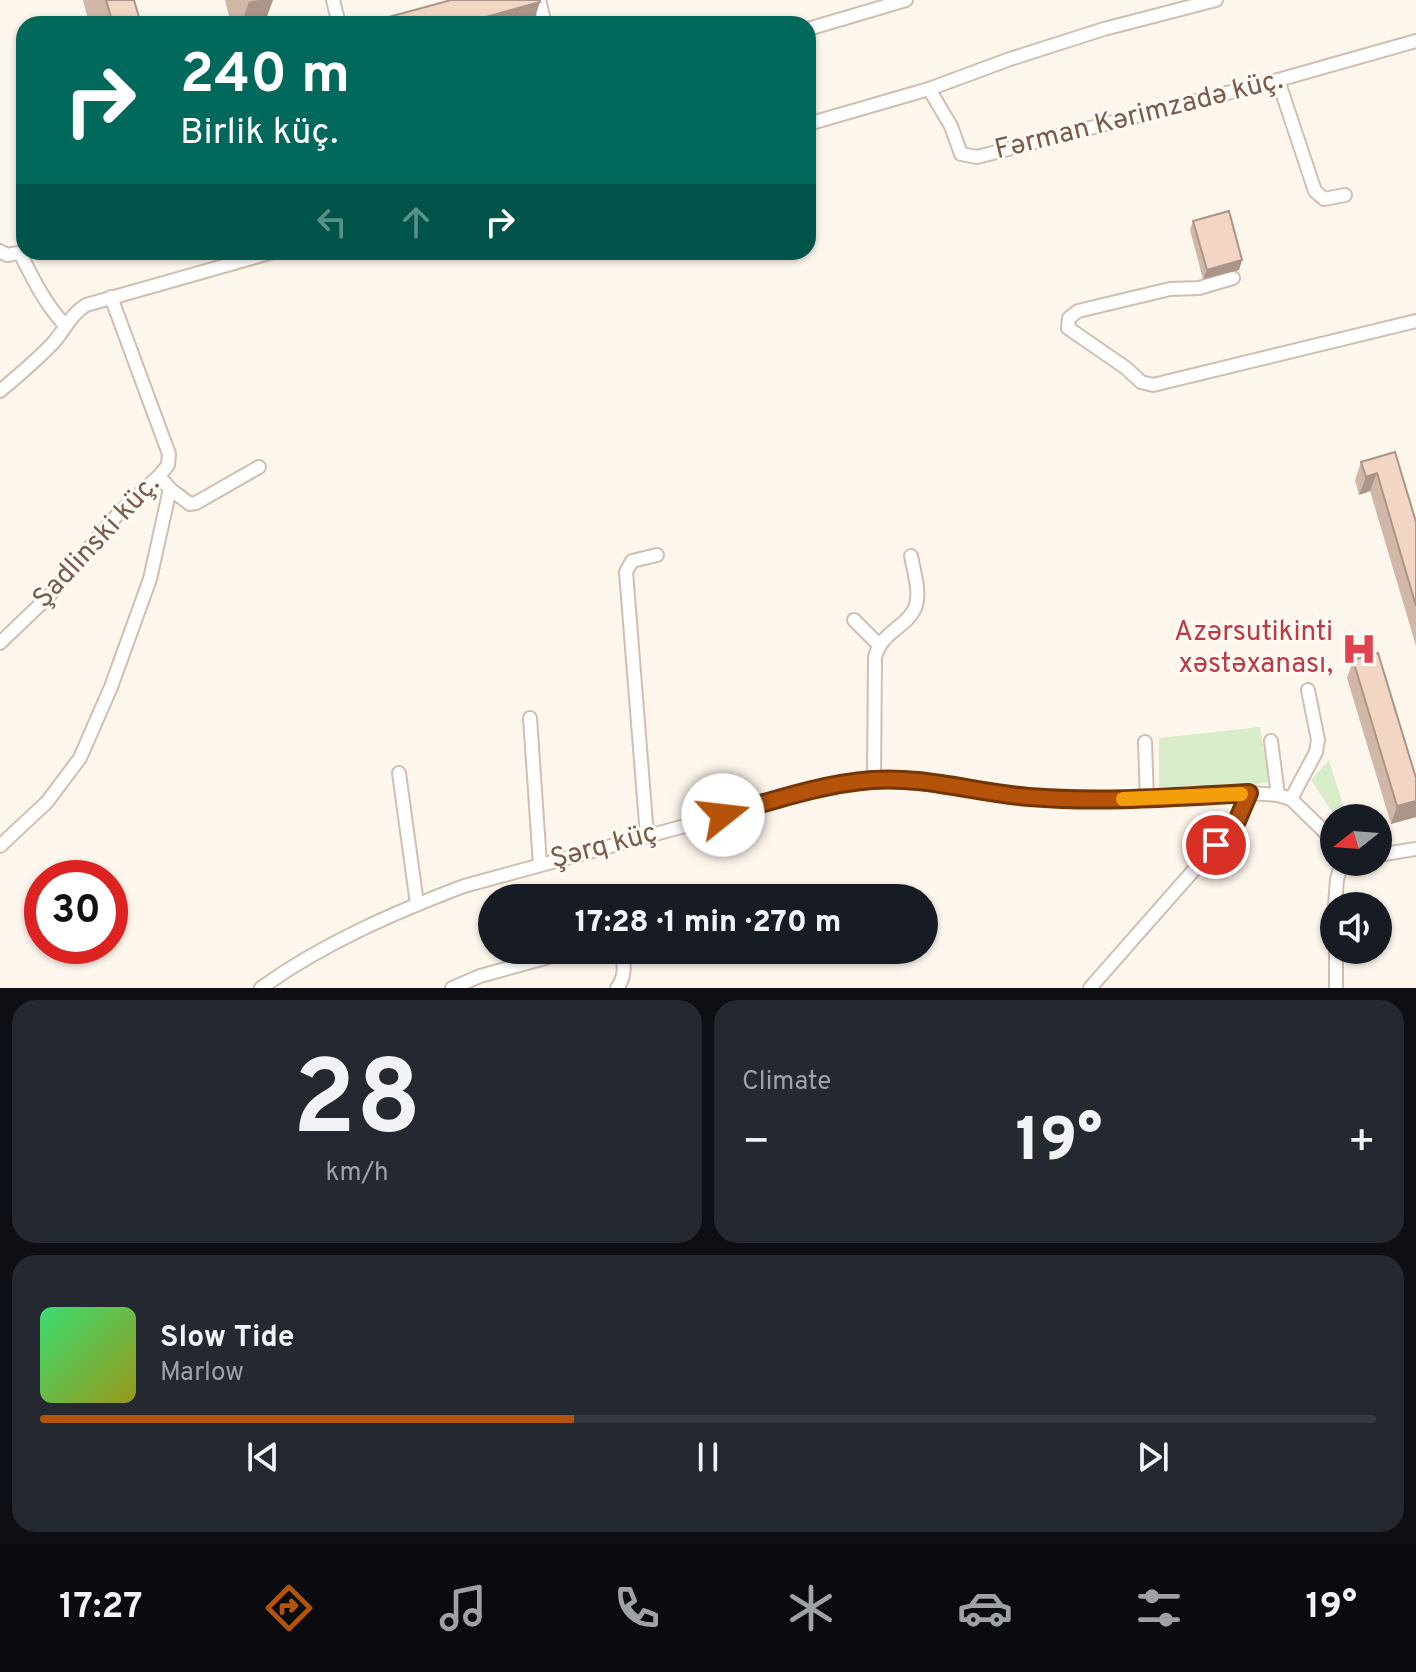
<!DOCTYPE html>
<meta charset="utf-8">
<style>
:root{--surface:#171b24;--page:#242831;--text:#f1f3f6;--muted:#9ea1a6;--line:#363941;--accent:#b45309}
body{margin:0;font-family:Overpass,sans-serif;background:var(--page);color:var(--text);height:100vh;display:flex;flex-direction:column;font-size:30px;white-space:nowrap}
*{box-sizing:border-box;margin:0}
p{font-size:26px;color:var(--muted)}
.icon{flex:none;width:44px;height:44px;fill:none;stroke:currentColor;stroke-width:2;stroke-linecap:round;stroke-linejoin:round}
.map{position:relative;height:988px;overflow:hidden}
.drawer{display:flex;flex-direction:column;gap:12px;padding:12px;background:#0d0f14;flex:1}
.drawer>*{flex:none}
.top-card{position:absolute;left:16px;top:16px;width:800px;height:244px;border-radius:24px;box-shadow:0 2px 6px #0004;background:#00695c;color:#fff;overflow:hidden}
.needle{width:52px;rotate:253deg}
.tools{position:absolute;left:1320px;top:804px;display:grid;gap:16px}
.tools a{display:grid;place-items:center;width:72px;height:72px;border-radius:50%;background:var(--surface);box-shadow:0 2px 6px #0004;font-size:40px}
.speed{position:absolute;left:24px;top:860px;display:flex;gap:16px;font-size:40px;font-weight:700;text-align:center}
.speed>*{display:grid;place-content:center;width:104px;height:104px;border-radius:50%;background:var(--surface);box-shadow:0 2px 6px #0004;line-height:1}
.speed .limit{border:12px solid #d22;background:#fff;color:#111}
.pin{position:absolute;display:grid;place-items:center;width:68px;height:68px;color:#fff;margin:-34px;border:4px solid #fff;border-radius:50%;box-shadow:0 2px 8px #0007}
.me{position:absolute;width:88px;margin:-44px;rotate:74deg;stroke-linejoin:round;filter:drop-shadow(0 0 6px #0008)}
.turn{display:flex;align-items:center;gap:28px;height:168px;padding:0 32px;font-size:36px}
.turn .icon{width:104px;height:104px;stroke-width:2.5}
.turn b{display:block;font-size:56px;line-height:68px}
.lanes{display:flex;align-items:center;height:76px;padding:0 32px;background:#0003;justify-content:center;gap:40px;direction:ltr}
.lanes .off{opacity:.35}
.big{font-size:60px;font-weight:800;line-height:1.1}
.drawer .card{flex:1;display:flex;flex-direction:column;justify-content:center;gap:12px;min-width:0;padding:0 28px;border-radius:24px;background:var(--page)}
.drawer .dial{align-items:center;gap:0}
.dial b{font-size:104px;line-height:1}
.song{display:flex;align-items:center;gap:24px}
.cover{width:96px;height:96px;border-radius:12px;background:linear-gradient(135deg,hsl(140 70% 55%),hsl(60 70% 35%))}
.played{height:8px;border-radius:4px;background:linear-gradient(90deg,var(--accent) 40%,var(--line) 40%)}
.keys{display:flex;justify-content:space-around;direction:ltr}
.heat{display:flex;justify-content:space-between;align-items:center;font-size:44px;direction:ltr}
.drawer .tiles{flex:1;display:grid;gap:12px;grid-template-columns:1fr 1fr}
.card:last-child{grid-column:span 2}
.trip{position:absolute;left:478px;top:884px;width:460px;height:80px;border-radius:40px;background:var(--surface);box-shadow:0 2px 6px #0004;font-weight:800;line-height:80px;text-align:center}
.dock{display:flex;height:128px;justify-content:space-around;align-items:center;background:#090b0e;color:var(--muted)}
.dock .icon{width:56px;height:56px}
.dock .current{color:var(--accent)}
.dock b{font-size:36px;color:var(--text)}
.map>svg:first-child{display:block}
</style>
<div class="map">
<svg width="1416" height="988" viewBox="0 0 1416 988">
<rect width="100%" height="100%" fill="#fdf6ec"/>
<!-- green -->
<g fill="#d8ecc9">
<polygon points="1260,727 1269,783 1159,790 1159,738"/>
<polygon points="1329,760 1347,818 1336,818 1311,780"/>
</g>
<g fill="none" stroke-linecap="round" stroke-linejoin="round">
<!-- street casing -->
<g stroke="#d1beb0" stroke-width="16">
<g id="street">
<polyline points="333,0 339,24"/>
<polyline points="539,0 545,24"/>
<polyline points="808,29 906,0"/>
<polyline points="1278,80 1315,191 1324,199 1345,195"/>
<polyline points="929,89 951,126 961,154 977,157 1278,80 1416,41"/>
<polyline points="808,124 929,89 1010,59 1104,29 1216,0"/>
<polyline points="0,251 7,255 24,252"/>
<path d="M20 253C33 279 45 304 65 325"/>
<polyline points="1233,278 1199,288 1170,289 1078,311 1069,318 1068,328 1126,368 1141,382 1153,385 1416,321"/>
<path d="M0 391C18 376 36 361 53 343 65 330 70 315 86 305L273 252"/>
<polyline points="170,489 190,504 196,503 259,467"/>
<polyline points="854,620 878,644"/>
<polyline points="0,643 48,597 118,514 159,476 168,465 169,454 111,297"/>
<polyline points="530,718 540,864"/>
<polyline points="1271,741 1278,795"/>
<polyline points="1145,742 1147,800"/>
<polyline points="399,773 417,904"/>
<path d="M874 780 875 657C882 631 906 628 915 608 921 593 914 572 911 556"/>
<polyline points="1291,799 1316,752 1318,740 1308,690"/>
<polyline points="647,836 626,572 632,561 657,555"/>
<polyline points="0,846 47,802 80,758 111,687 150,579 170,489 159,476"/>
<polyline points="1378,855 1416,849"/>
<polyline points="766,898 783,893"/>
<polyline points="1335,906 1337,879 1342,862"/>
<polyline points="1336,950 1336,988"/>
<path d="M261 988C322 944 393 913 464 886L836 785 874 780H902L1000 794 1090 799 1147 800 1249 793 1278 795 1291 799 1334 841"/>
<polyline points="452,988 480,976 574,950"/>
<path d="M617 988C626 977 624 963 622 950"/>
<polyline points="1090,988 1237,821 1249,793"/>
</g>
</g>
<!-- street -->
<use href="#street" stroke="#fff" stroke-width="12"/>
</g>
<!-- wall -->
<g fill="#d1b7a8">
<polygon points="83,0 134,0 141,24 89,24"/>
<polygon points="225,0 273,0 264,24 231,24"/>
<polygon points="1193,221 1242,260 1239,270 1203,279 1190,230"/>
<polygon points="1395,452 1416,522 1416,646 1370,491 1359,495 1355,480 1361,462"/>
<polygon points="1353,660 1416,817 1391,824 1347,678"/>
</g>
<!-- shaded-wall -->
<g fill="#aa9588">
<polygon points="258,0 273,0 264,24 241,24 249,2"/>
<polygon points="540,2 533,24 461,24"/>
<polygon points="1242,260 1239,270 1203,279 1207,270"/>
<polygon points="1377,473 1370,491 1359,495 1366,477"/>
<polygon points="1416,801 1416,817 1391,824 1397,806"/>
</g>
<!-- building -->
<g fill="#f3d5c3" stroke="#aa9588" stroke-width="2">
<polygon points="106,0 134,0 141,24 113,24"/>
<polygon points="451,0 540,0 540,2 461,24 363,24"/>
<polygon points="1229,211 1242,260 1207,270 1193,221"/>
<polygon points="1395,452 1416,522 1416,606 1377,473 1366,477 1361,462"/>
<polygon points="1378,653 1416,778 1416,801 1397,806 1353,660"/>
</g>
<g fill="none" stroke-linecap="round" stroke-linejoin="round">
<!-- route casing -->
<g stroke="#753606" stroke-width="20">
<path id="route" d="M723 815C772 801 821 784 872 780 924 776 977 793 1029 797 1103 803 1176 797 1249 793L1237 821 1216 845"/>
</g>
<!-- route -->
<use href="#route" stroke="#b45309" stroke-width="14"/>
<!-- slow -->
<polyline stroke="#f59e0b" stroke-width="14" points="1123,799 1241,794"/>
</g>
<!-- icons -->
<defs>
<g id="hospital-bare" transform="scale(2.76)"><path d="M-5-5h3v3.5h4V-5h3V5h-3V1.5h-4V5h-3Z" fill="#e0444e" stroke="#fffaf3" stroke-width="2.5" paint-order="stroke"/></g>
</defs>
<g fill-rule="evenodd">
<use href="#hospital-bare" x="1359" y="649"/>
</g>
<g text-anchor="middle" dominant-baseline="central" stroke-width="6" stroke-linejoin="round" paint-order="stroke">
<!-- street labels -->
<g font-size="28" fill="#7a5c4d" stroke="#fffaf3">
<text transform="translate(1139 116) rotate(-14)">Fərman Kərimzadə küç.</text>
<text transform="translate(97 542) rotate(-47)">Şadlinski küç.</text>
<text transform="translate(604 847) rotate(-15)">Şərq küç</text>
</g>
<!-- health labels -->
<g font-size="28" fill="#be3a42" stroke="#fffaf3" text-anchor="end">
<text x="1333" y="633">Azərsutikinti<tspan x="1333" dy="32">xəstəxanası,</tspan></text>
</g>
</g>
</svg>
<div class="tools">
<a><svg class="needle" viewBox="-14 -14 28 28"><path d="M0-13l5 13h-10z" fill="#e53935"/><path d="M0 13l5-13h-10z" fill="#9ea1a6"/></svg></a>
<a><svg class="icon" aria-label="sound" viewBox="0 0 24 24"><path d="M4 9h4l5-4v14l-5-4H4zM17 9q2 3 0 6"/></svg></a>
</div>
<div class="speed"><div class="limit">30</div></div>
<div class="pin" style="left:1216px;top:845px;background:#d93025"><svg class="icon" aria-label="arrive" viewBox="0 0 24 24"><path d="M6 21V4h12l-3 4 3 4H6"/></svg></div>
<svg class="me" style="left:723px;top:815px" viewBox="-20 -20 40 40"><circle r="19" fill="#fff"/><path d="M0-13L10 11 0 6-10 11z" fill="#b45309"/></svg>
<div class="trip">17:28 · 1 min · 270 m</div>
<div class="top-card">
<div class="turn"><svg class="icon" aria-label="right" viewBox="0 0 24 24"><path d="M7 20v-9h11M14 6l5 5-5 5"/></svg><div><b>240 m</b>Birlik küç.</div></div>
<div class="lanes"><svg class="icon off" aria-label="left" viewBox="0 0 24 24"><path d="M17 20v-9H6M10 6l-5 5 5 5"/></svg><svg class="icon off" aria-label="ahead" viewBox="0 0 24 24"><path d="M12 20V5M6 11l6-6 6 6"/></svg><svg class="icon" aria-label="right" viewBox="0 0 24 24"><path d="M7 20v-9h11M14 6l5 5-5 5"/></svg></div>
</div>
</div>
<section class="drawer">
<div class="tiles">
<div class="card dial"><b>28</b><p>km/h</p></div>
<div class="card"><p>Climate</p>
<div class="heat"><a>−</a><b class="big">19°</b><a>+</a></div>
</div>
<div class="card">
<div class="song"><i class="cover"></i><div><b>Slow Tide</b><p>Marlow</p></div></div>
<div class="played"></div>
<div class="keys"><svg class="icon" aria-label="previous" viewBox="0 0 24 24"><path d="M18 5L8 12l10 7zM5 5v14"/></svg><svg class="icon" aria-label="pause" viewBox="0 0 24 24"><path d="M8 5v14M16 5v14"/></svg><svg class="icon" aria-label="next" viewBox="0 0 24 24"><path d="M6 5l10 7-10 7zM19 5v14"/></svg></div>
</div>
</div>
</section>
<nav class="dock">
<b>17:27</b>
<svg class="icon current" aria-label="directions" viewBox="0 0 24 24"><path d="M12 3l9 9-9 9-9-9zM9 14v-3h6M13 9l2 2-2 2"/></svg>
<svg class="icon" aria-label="music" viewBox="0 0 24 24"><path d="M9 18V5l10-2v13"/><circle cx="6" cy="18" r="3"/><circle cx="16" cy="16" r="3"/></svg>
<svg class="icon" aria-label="phone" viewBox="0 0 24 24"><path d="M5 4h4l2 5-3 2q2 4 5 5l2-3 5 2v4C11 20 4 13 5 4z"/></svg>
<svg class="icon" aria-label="climate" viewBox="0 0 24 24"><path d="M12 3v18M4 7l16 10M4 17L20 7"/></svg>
<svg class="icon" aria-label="car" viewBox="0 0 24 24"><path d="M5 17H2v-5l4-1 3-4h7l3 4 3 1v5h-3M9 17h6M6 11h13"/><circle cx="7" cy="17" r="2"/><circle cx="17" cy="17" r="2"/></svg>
<svg class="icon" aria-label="filters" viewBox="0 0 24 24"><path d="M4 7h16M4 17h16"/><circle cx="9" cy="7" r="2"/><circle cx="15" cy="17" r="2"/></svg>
<b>19°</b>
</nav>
